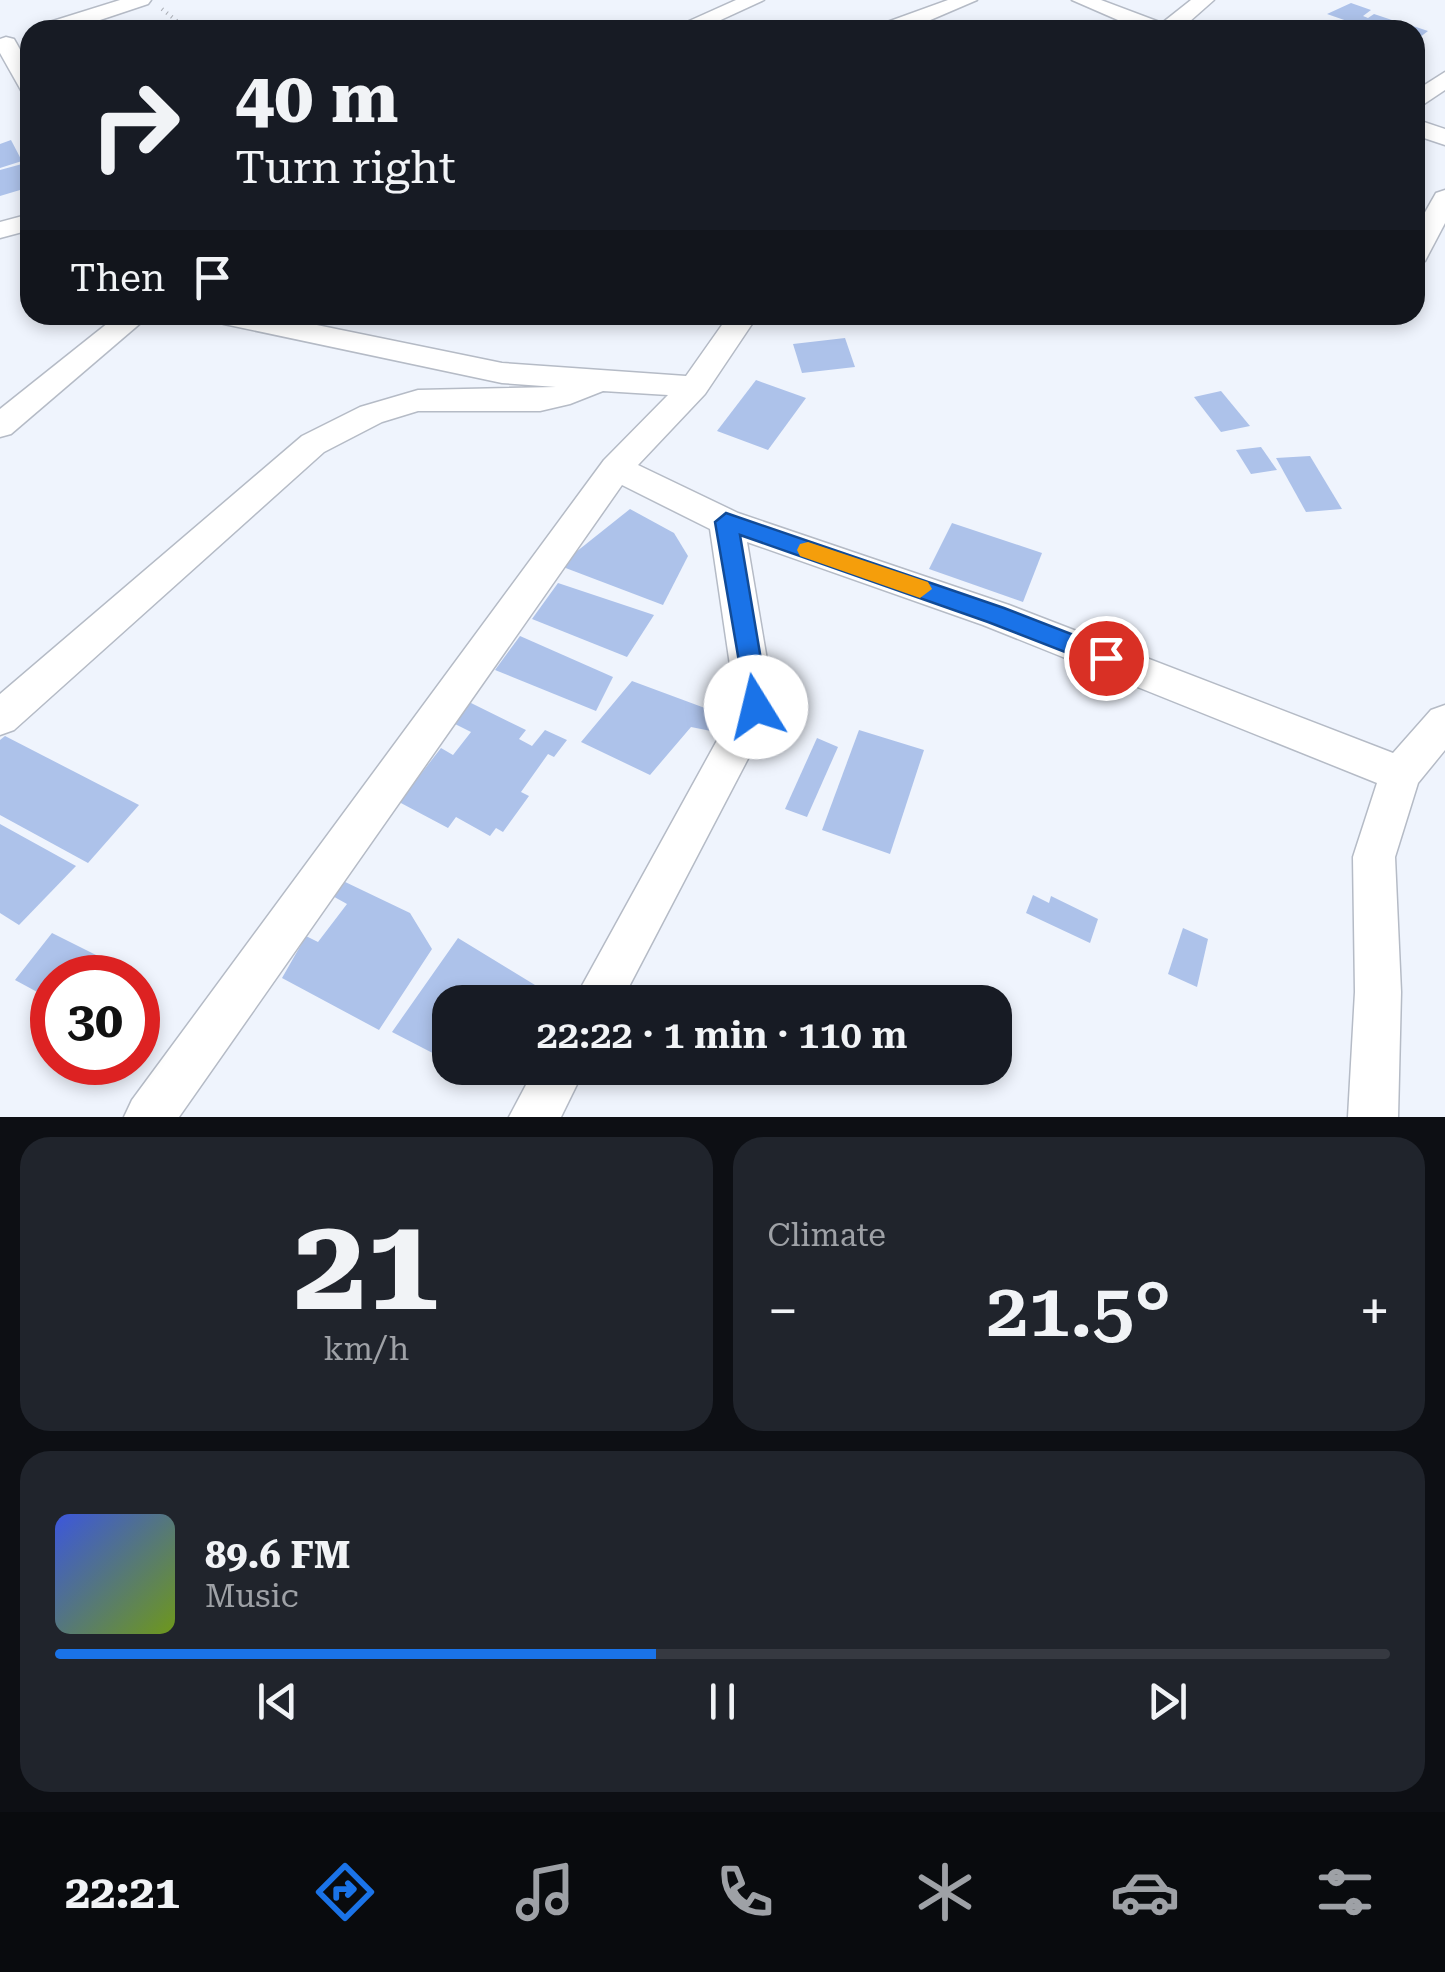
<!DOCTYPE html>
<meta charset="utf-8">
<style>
:root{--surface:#171b24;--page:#20242c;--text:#f1f3f6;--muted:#9ea1a6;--line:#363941;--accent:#1a73e8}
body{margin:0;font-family:"Roboto Serif",serif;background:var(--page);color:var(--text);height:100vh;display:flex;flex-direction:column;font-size:38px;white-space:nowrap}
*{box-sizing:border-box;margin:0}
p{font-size:32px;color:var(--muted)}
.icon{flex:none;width:55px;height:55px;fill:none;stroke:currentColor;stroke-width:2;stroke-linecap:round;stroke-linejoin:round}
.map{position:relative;height:1117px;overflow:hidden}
.sheet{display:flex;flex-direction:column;gap:20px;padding:20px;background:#0d0f14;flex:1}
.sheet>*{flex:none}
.hud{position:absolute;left:20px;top:20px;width:1405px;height:305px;border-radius:30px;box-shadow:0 5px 15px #0003;background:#171b24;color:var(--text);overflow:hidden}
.speed{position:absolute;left:30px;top:955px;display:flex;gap:20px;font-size:50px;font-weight:700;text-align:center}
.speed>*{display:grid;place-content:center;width:130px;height:130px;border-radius:50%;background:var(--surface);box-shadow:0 5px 15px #0003;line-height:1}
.speed .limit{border:15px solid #d22;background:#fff;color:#111}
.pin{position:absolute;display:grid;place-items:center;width:85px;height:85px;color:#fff;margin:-42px;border:5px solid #fff;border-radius:50%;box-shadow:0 2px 10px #0007}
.me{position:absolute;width:110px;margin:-55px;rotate:351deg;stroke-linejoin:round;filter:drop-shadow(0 0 8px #0008)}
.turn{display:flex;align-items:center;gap:35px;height:210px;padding:0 50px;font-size:45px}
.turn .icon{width:130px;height:130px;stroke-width:2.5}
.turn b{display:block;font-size:70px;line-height:85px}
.then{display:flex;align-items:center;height:95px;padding:0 50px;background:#0003;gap:20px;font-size:38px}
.big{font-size:75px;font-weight:600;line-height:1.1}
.sheet .tile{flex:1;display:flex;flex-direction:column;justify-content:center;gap:15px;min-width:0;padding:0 35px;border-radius:30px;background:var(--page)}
.sheet .dial{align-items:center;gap:0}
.dial b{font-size:130px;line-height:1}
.song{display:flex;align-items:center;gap:30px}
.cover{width:120px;height:120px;border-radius:15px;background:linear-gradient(135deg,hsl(230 70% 55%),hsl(80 70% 35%))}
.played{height:10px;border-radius:5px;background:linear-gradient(90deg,var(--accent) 45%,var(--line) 45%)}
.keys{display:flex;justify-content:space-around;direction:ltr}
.heat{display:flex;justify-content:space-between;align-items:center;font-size:55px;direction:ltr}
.sheet .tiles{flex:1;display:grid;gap:20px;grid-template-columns:1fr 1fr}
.tile:last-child{grid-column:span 2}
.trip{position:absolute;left:432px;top:985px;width:580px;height:100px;border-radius:30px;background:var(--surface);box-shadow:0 5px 15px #0003;font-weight:600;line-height:100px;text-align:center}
.tab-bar{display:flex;height:160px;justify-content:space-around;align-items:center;background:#090b0e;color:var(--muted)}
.tab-bar .icon{width:70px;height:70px}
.tab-bar .active{color:var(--accent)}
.tab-bar b{font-size:45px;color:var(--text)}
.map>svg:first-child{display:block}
</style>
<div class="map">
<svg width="1445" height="1117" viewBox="0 0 1445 1117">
<rect width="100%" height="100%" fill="#eff4fd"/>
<!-- building -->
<g fill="#adc2ea">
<polygon points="1351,3 1371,10 1363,16 1368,18 1374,14 1398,22 1392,27 1401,29 1407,24 1428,31 1415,41 1415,30 1373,30 1327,14"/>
<polygon points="11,140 22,161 0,168 0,144"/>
<polygon points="22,164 30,187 0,196 0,170"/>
<polygon points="845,338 855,367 802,373 793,344"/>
<polygon points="756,380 806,398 768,450 717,431"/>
<polygon points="1221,391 1250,426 1221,432 1194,397"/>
<polygon points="1261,447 1277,470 1251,474 1236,450"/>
<polygon points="1310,456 1342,509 1306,512 1276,458"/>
<polygon points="630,509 674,533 688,556 663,605 563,567 576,552"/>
<polygon points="952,523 1042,553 1023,602 929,569"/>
<polygon points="558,583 654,615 627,657 532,619"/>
<polygon points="520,636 613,677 596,711 495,670"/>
<polygon points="632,681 721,714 716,732 691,727 650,775 581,742"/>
<polygon points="469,702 526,730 519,739 532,746 545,730 567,740 554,757 548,754 521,792 529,796 503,832 496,828 490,836 456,817 448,828 399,802 441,748 453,755 471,732 453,723"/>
<polygon points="859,730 924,750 890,854 822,830"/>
<polygon points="5,736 139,805 88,863 0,815 0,740"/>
<polygon points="817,738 838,747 807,817 785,809"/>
<polygon points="0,824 76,866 19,925 0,913"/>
<polygon points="341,880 410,913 432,949 379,1030 282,978 306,936 318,942 347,904 329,894"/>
<polygon points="1033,895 1049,903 1051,896 1098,919 1090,943 1026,913"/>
<polygon points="1183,928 1208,939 1197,987 1168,974"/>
<polygon points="52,933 100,957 95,965 123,978 52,978 52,1000 15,980"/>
<polygon points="458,938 535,985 524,1002 450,1002 450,1062 392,1032"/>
</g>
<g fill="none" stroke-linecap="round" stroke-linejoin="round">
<!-- minor casing -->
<g stroke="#b5bbc6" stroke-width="3">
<g id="minor">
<polygon points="120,0 151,0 148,4 70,30 37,30 40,25"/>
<polygon points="736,0 764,0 699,30 669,30"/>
<polygon points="948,0 977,0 907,30 876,30 879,25"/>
<polygon points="1072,0 1101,0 1162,23 1191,0 1214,0 1180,30 1141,30"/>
<polygon points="6,37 14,39 30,67 30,94 22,92 0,53 0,39"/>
<polygon points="1445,72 1445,90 1415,110 1415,91"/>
<polygon points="1415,119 1445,129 1445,145 1415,135"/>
<polygon points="1445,190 1445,223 1425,261 1415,263 1415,230 1436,193"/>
<polygon points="30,214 30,230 0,238 0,222"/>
<polygon points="118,315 150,315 11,434 0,437 0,409"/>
<polygon points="210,315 268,315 502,363 686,376 729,315 758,315 705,394 638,465 738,513 1009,605 1393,753 1431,710 1445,705 1445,750 1418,783 1395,857 1401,992 1398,1117 1348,1117 1355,992 1353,857 1377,783 983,625 747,542 775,707 621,1002 573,1002 736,706 710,529 622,485 179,1117 124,1117 132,1100 604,460 668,395 603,391 570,404 540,411 418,411 382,422 324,452 14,730 0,735 0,694 302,436 360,407 418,390 556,387 502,383 224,324 214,321"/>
<polygon points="535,1068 585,1068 561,1117 509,1117"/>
</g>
</g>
<!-- path -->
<polyline stroke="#abafb6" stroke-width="4" stroke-dasharray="1 5" stroke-linecap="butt" points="162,9 188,30"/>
<!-- minor -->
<use href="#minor" fill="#fff" fill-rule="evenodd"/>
</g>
<!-- route -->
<polygon fill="#1a73e8" stroke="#114b97" stroke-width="2.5" points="726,513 1004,608 1115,651 1118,658 1115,665 1106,668 988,622 740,535 769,707 765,714 756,717 748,714 715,522"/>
<!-- slow -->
<polygon fill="#f59e0b" points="808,542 928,582 932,589 920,598 800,556 797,550 800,544"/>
</svg>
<div class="speed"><div class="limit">30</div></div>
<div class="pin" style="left:1106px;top:658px;background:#d93025"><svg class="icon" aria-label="arrive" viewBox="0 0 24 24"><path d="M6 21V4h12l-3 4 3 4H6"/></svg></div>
<svg class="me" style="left:756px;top:707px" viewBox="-20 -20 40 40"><circle r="19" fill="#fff"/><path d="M0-13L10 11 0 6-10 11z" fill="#1a73e8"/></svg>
<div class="trip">22:22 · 1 min · 110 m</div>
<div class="hud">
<div class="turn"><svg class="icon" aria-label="right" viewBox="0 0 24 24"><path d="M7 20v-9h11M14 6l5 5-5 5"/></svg><div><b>40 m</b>Turn right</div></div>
<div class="then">Then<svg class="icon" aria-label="arrive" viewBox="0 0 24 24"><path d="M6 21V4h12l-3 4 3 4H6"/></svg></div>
</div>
</div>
<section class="sheet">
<div class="tiles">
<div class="tile dial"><b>21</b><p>km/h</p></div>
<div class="tile"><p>Climate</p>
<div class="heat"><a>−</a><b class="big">21.5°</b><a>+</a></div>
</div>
<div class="tile">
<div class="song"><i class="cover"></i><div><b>89.6 FM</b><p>Music</p></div></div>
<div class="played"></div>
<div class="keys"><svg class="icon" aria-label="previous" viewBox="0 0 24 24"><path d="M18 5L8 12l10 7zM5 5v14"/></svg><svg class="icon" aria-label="pause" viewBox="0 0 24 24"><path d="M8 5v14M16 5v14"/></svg><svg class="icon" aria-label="next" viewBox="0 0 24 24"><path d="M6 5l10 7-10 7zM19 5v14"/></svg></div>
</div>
</div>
</section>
<nav class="tab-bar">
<b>22:21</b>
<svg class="icon active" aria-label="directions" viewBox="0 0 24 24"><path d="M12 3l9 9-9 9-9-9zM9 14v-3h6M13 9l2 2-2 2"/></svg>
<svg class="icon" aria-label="music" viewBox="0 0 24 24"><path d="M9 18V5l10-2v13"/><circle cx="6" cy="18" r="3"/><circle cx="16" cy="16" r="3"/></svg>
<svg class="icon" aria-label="phone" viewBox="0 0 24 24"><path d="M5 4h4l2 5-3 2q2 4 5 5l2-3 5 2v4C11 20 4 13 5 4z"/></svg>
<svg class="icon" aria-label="climate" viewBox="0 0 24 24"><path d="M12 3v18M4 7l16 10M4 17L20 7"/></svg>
<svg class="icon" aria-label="car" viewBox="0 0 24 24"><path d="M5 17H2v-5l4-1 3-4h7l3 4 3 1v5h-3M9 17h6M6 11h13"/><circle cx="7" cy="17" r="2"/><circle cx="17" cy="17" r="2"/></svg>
<svg class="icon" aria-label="filters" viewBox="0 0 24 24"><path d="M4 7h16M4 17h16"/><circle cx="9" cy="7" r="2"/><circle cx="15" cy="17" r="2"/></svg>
</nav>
